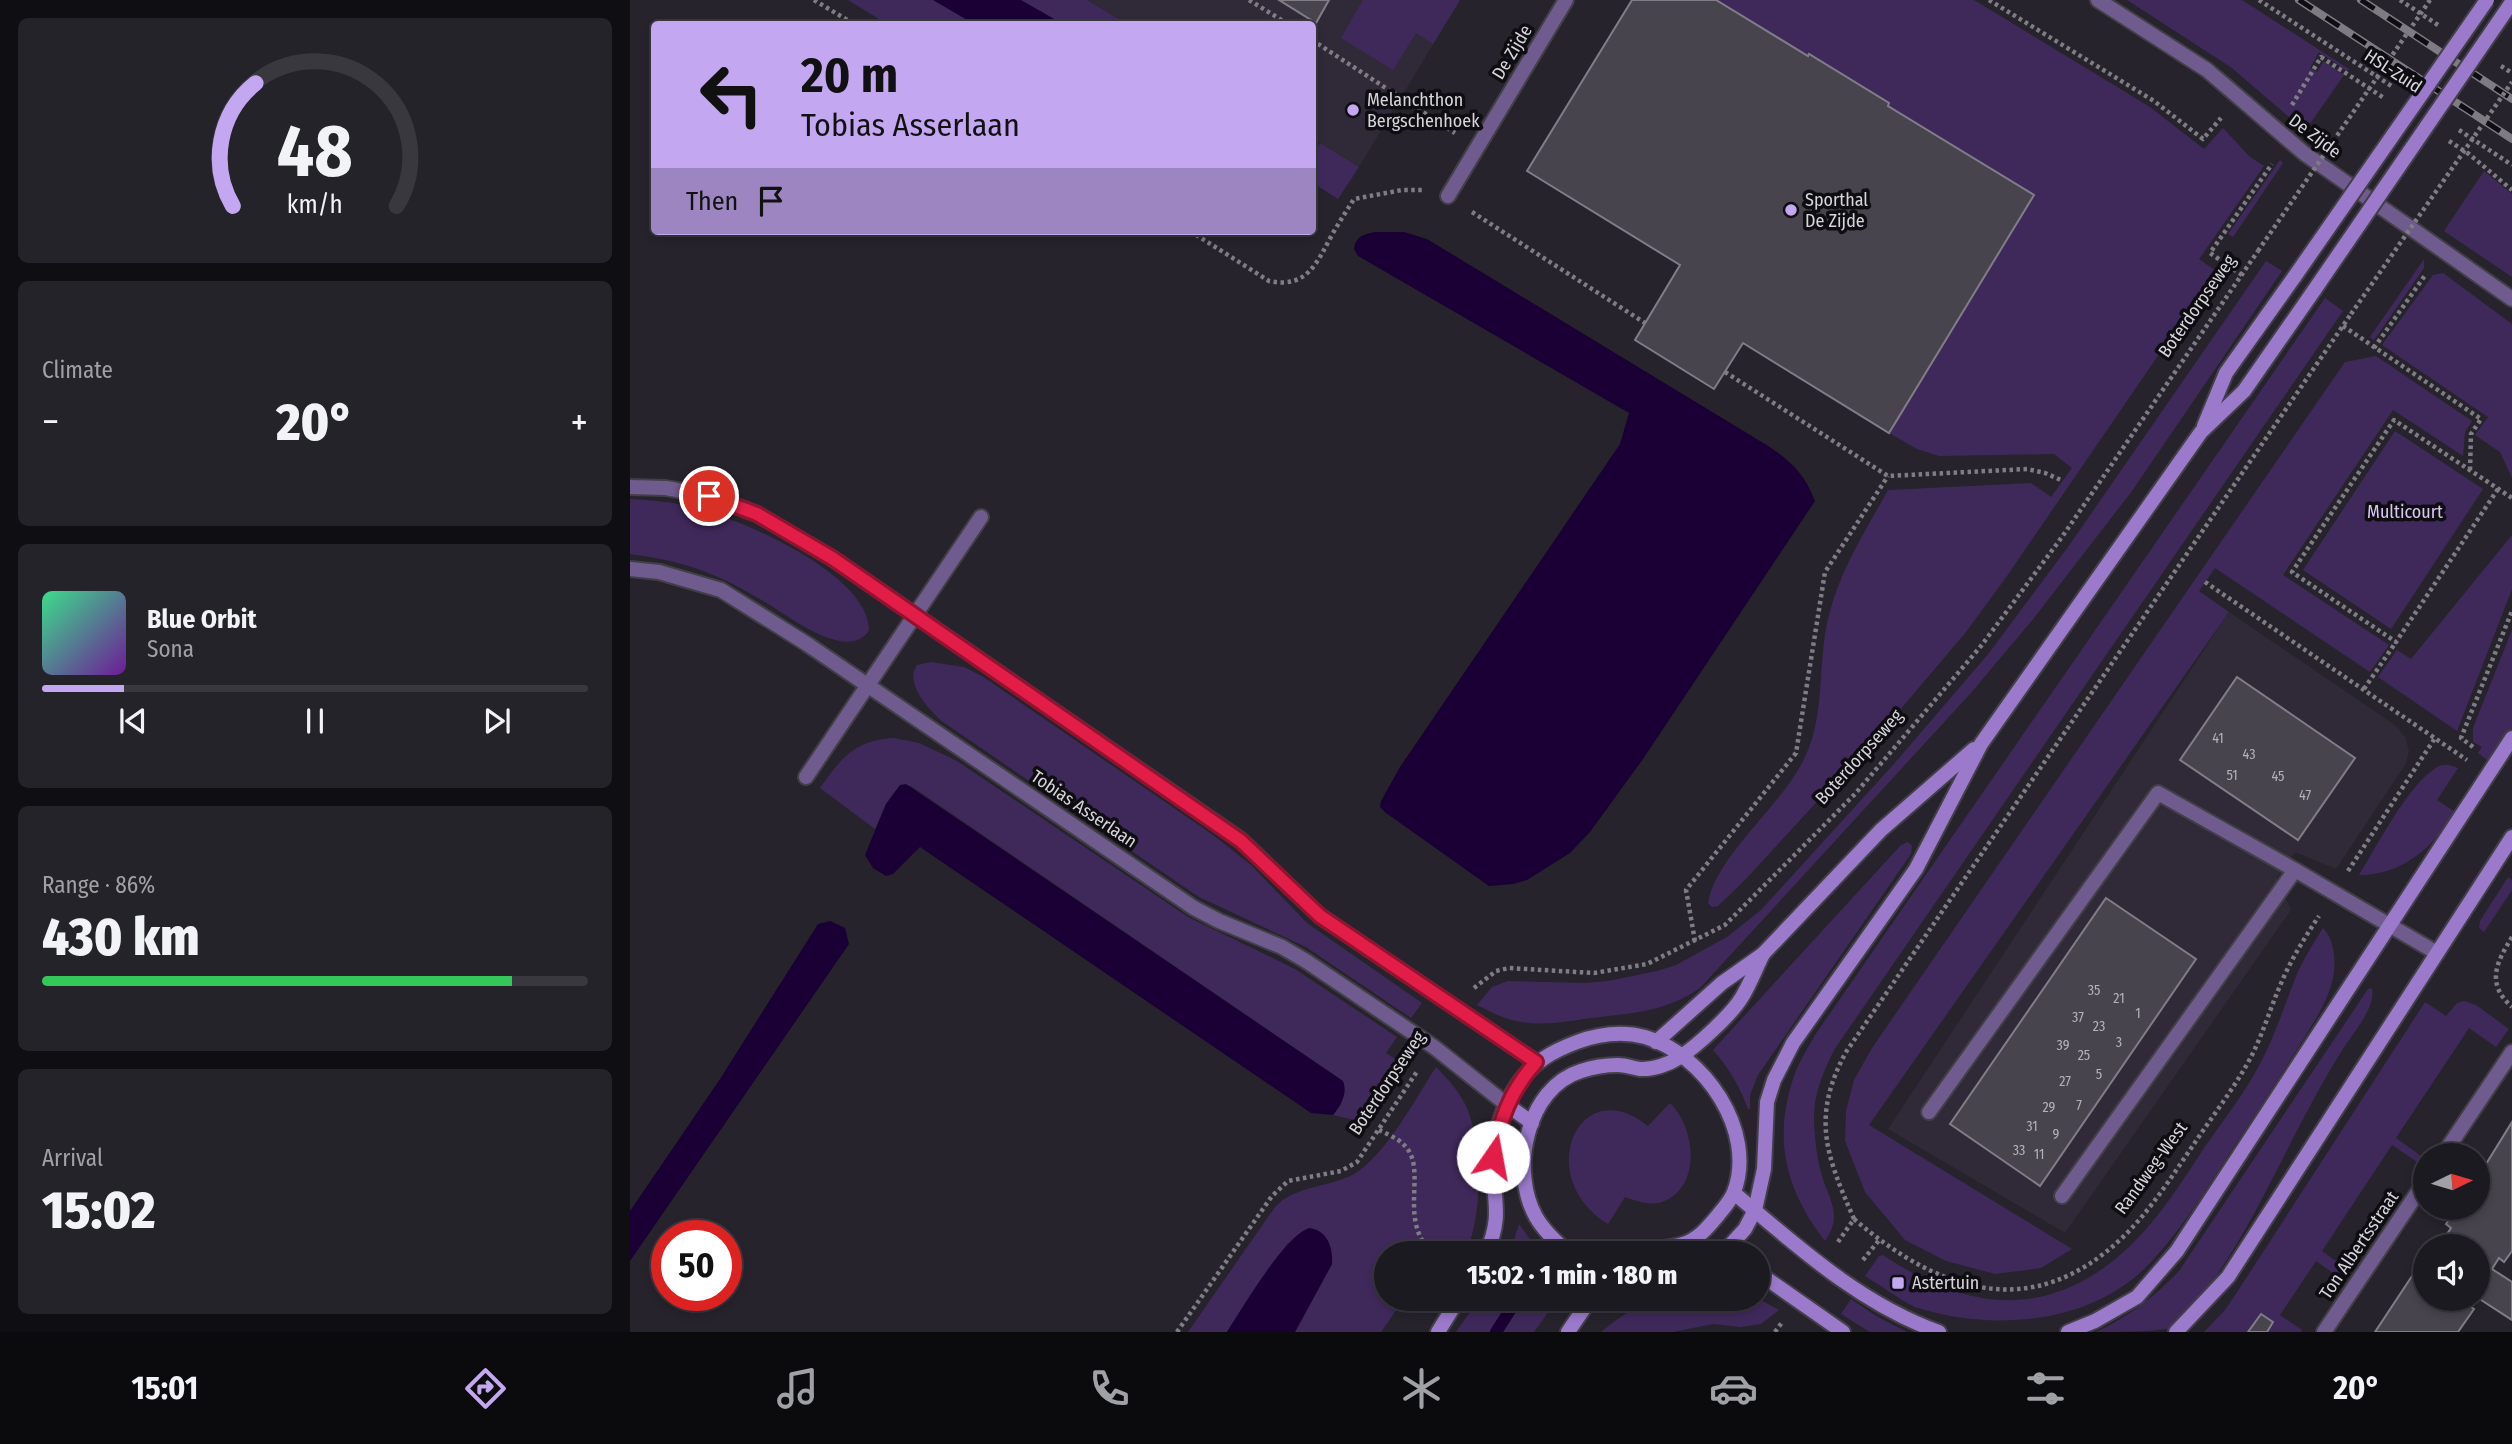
<!DOCTYPE html>
<meta charset="utf-8">
<style>
:root{--surface:#1c1a21;--page:#25232a;--text:#f1f3f6;--muted:#a0a1a5;--line:#3a383f;--accent:#c4a7f1}
body{margin:0;font-family:"Fira Sans Condensed",sans-serif;background:var(--page);color:var(--text);height:100vh;display:flex;flex-direction:column;font-size:26px;white-space:nowrap}
*{box-sizing:border-box;margin:0}
p{font-size:23px;color:var(--muted)}
.icon{flex:none;width:38px;height:38px;fill:none;stroke:currentColor;stroke-width:2;stroke-linecap:round;stroke-linejoin:round}
.map{position:relative;flex:1;overflow:hidden}
.side{display:flex;flex-direction:column;gap:18px;padding:18px;background:#0f0e12;width:630px}
.side>*{flex:none}
.top-card{position:absolute;left:21px;top:21px;width:665px;height:214px;border-radius:7px;box-shadow:0 4px 10px #0003,0 0 0 2px var(--line);background:#c4a7f1;color:#111;overflow:hidden}
.needle{width:46px;rotate:85deg}
.fabs{position:absolute;left:1783px;top:1143px;display:grid;gap:14px}
.fabs a{display:grid;place-items:center;width:77px;height:77px;border-radius:50%;background:var(--surface);box-shadow:0 4px 10px #0003,0 0 0 2px var(--line);font-size:35px}
.speed{position:absolute;left:21px;top:1220px;display:flex;gap:14px;font-size:35px;font-weight:700;text-align:center}
.speed>*{display:grid;place-content:center;width:91px;height:91px;border-radius:50%;background:var(--surface);box-shadow:0 4px 10px #0003,0 0 0 2px var(--line);line-height:1}
.speed .limit{border:10px solid #d22;background:#fff;color:#111}
.pin{position:absolute;display:grid;place-items:center;width:60px;height:60px;color:#fff;margin:-30px;border:4px solid #fff;border-radius:50%;box-shadow:0 2px 7px #0007}
.me{position:absolute;width:77px;margin:-38px;rotate:12deg;stroke-linejoin:round;filter:drop-shadow(0 0 5px #0008)}
.turn{display:flex;align-items:center;gap:24px;height:147px;padding:0 35px;font-size:32px}
.turn .icon{width:91px;height:91px;stroke-width:2.5}
.turn b{display:block;font-size:49px;line-height:60px}
.then{display:flex;align-items:center;height:66px;padding:0 35px;background:#0003;gap:14px;font-size:26px}
.big{font-size:52px;font-weight:800;line-height:1.1}
.side .tile{flex:1;display:flex;flex-direction:column;justify-content:center;gap:10px;min-width:0;padding:0 24px;border-radius:10px;background:var(--page)}
.side .dial{align-items:center;gap:0}
.dial svg{height:182px;overflow:visible;fill:none;stroke:var(--line);stroke-width:7;stroke-linecap:round;text-anchor:middle}
.dial text{fill:var(--text);stroke:none}
.song{display:flex;align-items:center;gap:21px}
.cover{width:84px;height:84px;border-radius:10px;background:linear-gradient(135deg,hsl(150 70% 55%),hsl(280 70% 35%))}
.played{height:7px;border-radius:4px;background:linear-gradient(90deg,var(--accent) 15%,var(--line) 15%)}
.keys{display:flex;justify-content:space-around;direction:ltr}
.heat{display:flex;justify-content:space-between;align-items:center;font-size:38px;direction:ltr}
.charge{height:10px;border-radius:5px;background:linear-gradient(90deg,#34c759 86%,var(--line) 0)}
.trip{position:absolute;left:744px;top:1241px;width:396px;height:70px;border-radius:35px;background:var(--surface);box-shadow:0 4px 10px #0003,0 0 0 2px var(--line);font-weight:800;line-height:70px;text-align:center}
.tab-bar{display:flex;height:112px;justify-content:space-around;align-items:center;background:#0b0a0d;color:var(--muted)}
.tab-bar .icon{width:49px;height:49px}
.tab-bar .on{color:var(--accent)}
.tab-bar b{font-size:32px;color:var(--text)}
main{display:flex;flex:1;min-height:0}
.map>svg:first-child{display:block}
</style>
<main>
<section class="side">
<div class="tile dial"><svg viewBox="0 0 100 80">
<path d="M14 69A42 42 0 1 1 86 69"/>
<path d="M14 69A42 42 0 0 1 24 15" stroke="#c4a7f1"/>
<text x="50" y="56" font-size="32" font-weight="700">48</text>
<text x="50" y="72" font-size="11">km/h</text>
</svg></div>
<div class="tile"><p>Climate</p>
<div class="heat"><a>−</a><b class="big">20°</b><a>+</a></div>
</div>
<div class="tile">
<div class="song"><i class="cover"></i><div><b>Blue Orbit</b><p>Sona</p></div></div>
<div class="played"></div>
<div class="keys"><svg class="icon" aria-label="previous" viewBox="0 0 24 24"><path d="M18 5L8 12l10 7zM5 5v14"/></svg><svg class="icon" aria-label="pause" viewBox="0 0 24 24"><path d="M8 5v14M16 5v14"/></svg><svg class="icon" aria-label="next" viewBox="0 0 24 24"><path d="M6 5l10 7-10 7zM19 5v14"/></svg></div>
</div>
<div class="tile"><p>Range · 86%</p><b class="big">430 km</b><div class="charge"></div></div>
<div class="tile"><p>Arrival</p><b class="big">15:02</b></div>
</section>
<div class="map">
<svg width="1882" height="1332" viewBox="0 0 1882 1332">
<rect width="100%" height="100%" fill="#26232c"/>
<!-- built -->
<g fill="#2f2938">
<polygon points="457,0 830,0 729,167 683,139 682,24 497,24"/>
<polygon points="1599,612 1765,725 1776,738 1779,752 1775,765 1706,869 1665,852 1647,878 1661,910 1435,1233 1258,1129"/>
</g>
<!-- green -->
<g fill="#3f295b">
<polygon points="218,0 457,0 497,24 257,24"/>
<polygon points="733,0 830,0 803,44 786,33 763,70 711,38"/>
<path d="M1086 0H1344L1520 107 1574 149 1593 128 1620 157 1634 166 1569 259 1586 271 1377 576 1336 632 1253 730 1114 881 1088 906 1082 907 1078 903C1086 855 1153 805 1175 757 1196 714 1187 661 1199 615 1210 570 1236 530 1258 490L1401 483 1421 497 1442 468 1424 454 1309 456 1287 449 1259 433 1404 195 1258 106 1259 103 1180 54 1178 56Z"/>
<polygon points="1497,0 1612,0 1719,69 1717,71 1689,52 1680,68 1687,72 1694,61 1714,75 1675,131 1602,68"/>
<polygon points="690,143 729,167 708,199 683,183 683,155"/>
<polygon points="1650,160 1653,163 1603,237 1598,234"/>
<polygon points="1854,171 1882,194 1882,277 1814,231"/>
<polygon points="1794,259 1794,268 1744,340 1740,337"/>
<path d="M1636 261 1652 271 1502 491 1404 618 1340 694 1070 988C1036 1012 1001 1013 962 1018 938 1021 916 1026 892 1022 875 1020 862 1012 847 1005L862 987 878 981 954 983 978 981 1027 971 1046 965 1097 937 1131 910 1263 765 1359 653 1438 547Z"/>
<polygon points="1813,273 1882,324 1882,478 1870,452 1845,435 1858,417 1752,345 1803,275"/>
<path d="M1695 298 1713 311 1204 1050C1193 1073 1183 1095 1184 1122 1185 1140 1187 1159 1192 1176 1200 1202 1213 1215 1195 1241 1156 1190 1143 1141 1163 1079 1168 1063 1177 1050 1185 1035Z"/>
<polygon points="1746,356 1842,421 1835,432 1833,456 1763,410 1653,575 1759,645 1740,672 1585,568 1569,591 1599,612 1239,1125 1442,1249 1411,1268 1365,1274 1316,1261 1275,1240 1235,1192 1215,1141 1216,1111 1224,1080 1242,1048 1715,362"/>
<polygon points="1765,431 1853,489 1761,629 1673,570"/>
<path d="M0 499C22 500 44 502 65 508 111 519 239 574 239 630 219 663 160 617 140 605 121 594 103 583 83 575 56 563 29 558 0 554Z"/>
<polygon points="1882,535 1882,589 1827,731 1748,677 1767,650 1781,659"/>
<polygon points="1882,630 1882,728 1860,762 1848,753 1852,747 1843,742 1843,728"/>
<path d="M301 662 334 667 352 676 583 835 621 865 677 923 792 1003 781 1018 676 947 569 897 313 722C299 710 274 683 287 665Z"/>
<path d="M264 738 289 743 327 761 558 917 665 969 767 1037 756 1053 769 1061 729 1121 703 1115 711 1105 713 1081 281 786 270 785 256 804 245 829 190 788C211 758 225 740 264 738Z"/>
<path d="M1812 765H1819L1828 768 1807 800 1825 812C1803 848 1772 875 1729 875 1746 848 1783 775 1812 765Z"/>
<path d="M1278 842 1282 846 1281 854 1128 1075 1120 1095V1109H1118C1110 1087 1099 1068 1083 1050L1271 845Z"/>
<polygon points="1878,877 1882,880 1882,890 1854,932 1849,928 1850,921"/>
<path d="M1693 928C1705 940 1706 962 1703 978 1698 1001 1685 1020 1673 1040 1655 1068 1637 1097 1618 1125 1587 1171 1559 1222 1520 1263 1462 1325 1361 1332 1285 1307 1268 1299 1252 1286 1235 1276L1249 1256 1253 1255C1348 1320 1438 1318 1517 1228 1538 1204 1555 1177 1572 1151 1592 1122 1615 1093 1631 1062 1645 1035 1654 1007 1665 979 1672 961 1683 944 1693 928Z"/>
<path d="M1742 988C1746 1008 1723 1033 1713 1049 1667 1121 1636 1202 1589 1272 1575 1292 1559 1314 1540 1328 1528 1332 1482 1332 1466 1332 1498 1317 1524 1297 1549 1271L1738 989Z"/>
<polygon points="1834,1001 1846,1005 1879,1029 1866,1047 1839,1028 1766,1138 1791,1156 1787,1162 1762,1145 1692,1251 1717,1269 1710,1278 1686,1261 1650,1315 1672,1330 1671,1332 1637,1332 1643,1322 1631,1314 1618,1332 1574,1332 1595,1310 1611,1286 1795,1002 1816,1016 1827,1003"/>
<path d="M806 1067C817 1078 829 1091 836 1106 853 1144 852 1206 839 1245L843 1249 840 1253H756V1298L774 1299 751 1332H665L702 1264 701 1248 658 1243 597 1332H558L645 1207C666 1185 698 1188 724 1174 755 1156 786 1098 806 1067Z"/>
<path d="M1040 1103C1065 1127 1073 1187 1032 1202 1020 1206 1006 1201 995 1197L978 1224C902 1177 949 1070 1018 1126Z"/>
<polygon points="889,1224 910,1253 880,1253"/>
<path d="M1127 1298 1149 1310 1131 1324 1111 1327 1083 1324 1043 1332H971C988 1318 1007 1304 1028 1299Z"/>
<polygon points="849,1299 849,1298 928,1299 904,1332 826,1332"/>
<polygon points="1221,1299 1246,1316 1277,1332 1240,1332 1211,1314"/>
</g>
<!-- water -->
<g fill="#1a0034">
<polygon points="303,0 391,0 433,24 344,24"/>
<path d="M745 232H774L797 239 1135 444C1160 460 1174 473 1185 501L1013 759 960 832 940 853 897 880 883 884 859 886 756 813 750 807 751 801 770 767 990 444 999 413 728 256 724 249C726 236 732 235 745 232Z"/>
<path d="M276 784 713 1081C718 1094 711 1104 703 1115L681 1113 290 847 263 874 256 876 243 868 235 855 256 804 270 785Z"/>
<polygon points="200,921 215,928 219,944 0,1261 0,1211 90,1079 188,924"/>
<path d="M680 1228C698 1231 703 1248 702 1264L665 1332H597C612 1309 656 1233 680 1228Z"/>
</g>
<g fill="none" stroke-linecap="round" stroke-linejoin="round">
<!-- stream -->
<polyline stroke="#1a0034" stroke-width="12" points="866,1332 888,1298"/>
</g>
<!-- building -->
<g fill="#48444e" stroke="#817d88" stroke-width="2">
<polygon points="649,0 699,0 686,23"/>
<polygon points="1002,0 1086,0 1178,56 1179,54 1259,103 1258,106 1404,195 1259,433 1113,343 1084,389 1005,340 1050,265 897,171"/>
<polygon points="1607,677 1725,758 1668,840 1550,760"/>
<polygon points="1476,898 1566,959 1410,1186 1320,1124"/>
<polygon points="1882,1122 1882,1251 1874,1262 1869,1258 1862,1269 1882,1282 1882,1320 1848,1298 1848,1246 1809,1246 1821,1228 1816,1224 1827,1208 1848,1208 1848,1177"/>
<polygon points="1796,1267 1796,1298 1842,1298 1838,1305 1844,1309 1828,1332 1745,1332 1786,1270 1791,1274"/>
<polygon points="1631,1314 1643,1322 1637,1332 1618,1332"/>
</g>
<g fill="none" stroke-linecap="round" stroke-linejoin="round">
<!-- service casing -->
<g stroke="#423f48" stroke-width="18">
<polyline id="service" points="1299,1112 1528,793 1665,870 1432,1196"/>
</g>
<!-- minor casing -->
<g stroke="#423f48" stroke-width="18">
<g id="minor">
<polyline points="1468,0 1577,70 1675,154 1882,299"/>
<polyline points="818,196 936,0"/>
<polyline points="176,777 351,517"/>
<polyline points="1665,870 1807,953"/>
<polyline points="1813,1155 1882,1052"/>
<polyline points="1694,1332 1796,1180"/>
</g>
</g>
<!-- tertiary casing -->
<g stroke="#423f48" stroke-width="18">
<g id="tertiary">
<polyline points="0,487 36,488 79,496 127,514 202,558 611,840 690,916 906,1062"/>
<polyline points="0,569 29,572 91,590 177,644 564,908 589,921 652,947 676,961 804,1047 876,1104"/>
</g>
</g>
<!-- secondary casing -->
<g stroke="#423f48" stroke-width="18">
<g id="secondary">
<polyline points="1574,426 1596,373 1665,276"/>
<polyline points="1026,1042 1092,983 1133,954 1251,830 1344,749"/>
<polyline points="876,1104 902,1123"/>
<path d="M1104 1193C1167 1246 1230 1304 1309 1332"/>
<path d="M856 1253C874 1215 862 1197 863 1159 863 1134 874 1105 888 1084 903 1062 923 1051 947 1042 969 1034 992 1031 1015 1037 1074 1054 1127 1131 1104 1192 1101 1200 1094 1208 1089 1214 1079 1226 1069 1239 1053 1244 1038 1249 1021 1249 1005 1250L1000 1253"/>
<path d="M939 1253C927 1243 914 1231 906 1217 880 1171 896 1088 951 1071 963 1067 976 1065 988 1065 996 1065 1002 1068 1010 1069 1023 1070 1039 1064 1050 1057 1067 1046 1102 1014 1112 997 1120 984 1126 968 1133 954"/>
<polyline points="1093,1253 1115,1229 1125,1210 1134,1169 1137,1102 1144,1080 1163,1043 1286,869 1351,744 1571,432 1614,391 1685,289"/>
<polyline points="1127,1272 1213,1332"/>
<polyline points="808,1332 829,1298"/>
<polyline points="938,1332 961,1298"/>
<polyline points="1438,1332 1465,1321 1507,1297 1547,1251 1882,738"/>
<polyline points="1546,1332 1598,1277 1882,837"/>
</g>
</g>
<!-- path -->
<g stroke="#7f7d84" stroke-width="4.5" stroke-dasharray="3.5 3.5" stroke-linecap="butt">
<polyline points="184,0 224,24"/>
<polyline points="619,0 658,24"/>
<polyline points="1359,0 1524,101 1573,139 1591,118"/>
<polyline points="1629,0 1763,87"/>
<polyline points="1770,0 1808,25"/>
<polyline points="682,40 825,133"/>
<polyline points="1871,66 1882,73"/>
<polyline points="1662,105 1691,57 1754,98"/>
<polyline points="1829,130 1882,165"/>
<polyline points="1819,141 1839,154 1882,190"/>
<polyline points="842,212 1015,323"/>
<path d="M560 231 639 281C678 289 687 262 703 233 710 221 717 210 724 199L772 190H793"/>
<polyline points="1612,275 1580,253 1642,164"/>
<polyline points="1713,326 1851,419 1841,434 1840,470"/>
<polyline points="1744,348 1796,274"/>
<polyline points="1095,372 1258,476 1397,469 1415,473 1431,480"/>
<path d="M1868 489 1766 642 1662 572 1764 420C1803 446 1843 472 1882 498"/>
<polyline points="1575,582 1837,760"/>
<polyline points="1734,689 1766,642"/>
<polyline points="1843,747 1831,738 1882,611"/>
<polyline points="1718,871 1805,738"/>
<path d="M1882 937C1867 962 1855 983 1882 1007"/>
<polyline points="1065,941 1056,890 1166,753 1195,572 1258,476"/>
<polyline points="844,988 866,971 879,968 964,973 1017,964 1095,925 1225,794 1351,646 1432,537 1628,251"/>
<path d="M749 1130C757 1134 767 1138 773 1144 800 1168 766 1218 802 1253"/>
<path d="M1224 1219C1309 1292 1402 1324 1493 1237 1521 1210 1542 1176 1564 1144 1583 1115 1606 1086 1622 1055 1634 1031 1641 1006 1652 981 1662 958 1675 937 1689 916"/>
<path d="M1208 1242 1224 1219C1196 1155 1181 1117 1216 1052L1721 314"/>
<polyline points="1233,1260 1250,1239"/>
<polyline points="547,1332 642,1196 658,1181 711,1171 727,1162 788,1070"/>
<polyline points="1145,1332 1153,1321"/>
</g>
<!-- service -->
<use href="#service" stroke="#705b8e" stroke-width="14"/>
<!-- minor -->
<use href="#minor" stroke="#705b8e" stroke-width="14"/>
<!-- tertiary -->
<use href="#tertiary" stroke="#705b8e" stroke-width="14"/>
<!-- secondary -->
<use href="#secondary" stroke="#9b79cb" stroke-width="14"/>
<!-- rail casing -->
<g stroke="#7e7b83" stroke-width="8">
<g id="rail">
<polyline points="1669,0 1882,139"/>
<polyline points="1731,0 1882,99"/>
</g>
</g>
<!-- rail -->
<use href="#rail" stroke="#0e0d11" stroke-width="5" stroke-dasharray="16" stroke-linecap="butt"/>
<!-- secondary-bridge casing -->
<g stroke="#423f48" stroke-width="18" stroke-linecap="butt">
<g id="secondary-bridge">
<polyline points="1665,276 1857,0"/>
<polyline points="1685,289 1882,2"/>
</g>
</g>
<!-- path-bridge -->
<g stroke="#7f7d84" stroke-width="4.5" stroke-dasharray="3.5 3.5" stroke-linecap="butt">
<polyline points="1628,251 1800,0"/>
<polyline points="1721,314 1882,82"/>
</g>
<!-- secondary-bridge -->
<use href="#secondary-bridge" stroke="#9b79cb" stroke-width="14"/>
</g>
<g fill="none" stroke-linecap="round" stroke-linejoin="round">
<!-- route casing -->
<g stroke="#92132f" stroke-width="18">
<path id="route" d="M79 496 127 514 202 558 611 841 690 916 906 1062C880 1091 870 1120 863 1157"/>
</g>
<!-- route -->
<use href="#route" stroke="#e11d48" stroke-width="12"/>
</g>
<!-- markers -->
<g fill="#c4a7f1" stroke="#0e0d11" stroke-width="2.5">
<circle cx="723" cy="110" r="7"/>
<circle cx="1161" cy="210" r="7"/>
<rect x="1261" y="1276" width="14" height="14" rx="3.5"/>
</g>
<g text-anchor="middle" dominant-baseline="central" stroke-width="7" stroke-linejoin="round" paint-order="stroke">
<!-- number labels -->
<g font-size="14" fill="#b3b1b8">
<text x="1588" y="738">41</text>
<text x="1619" y="754">43</text>
<text x="1602" y="775">51</text>
<text x="1648" y="776">45</text>
<text x="1675" y="795">47</text>
<text x="1464" y="990">35</text>
<text x="1489" y="998">21</text>
<text x="1508" y="1013">1</text>
<text x="1448" y="1017">37</text>
<text x="1469" y="1026">23</text>
<text x="1489" y="1042">3</text>
<text x="1433" y="1045">39</text>
<text x="1454" y="1055">25</text>
<text x="1469" y="1074">5</text>
<text x="1435" y="1081">27</text>
<text x="1449" y="1105">7</text>
<text x="1419" y="1107">29</text>
<text x="1402" y="1126">31</text>
<text x="1426" y="1134">9</text>
<text x="1389" y="1150">33</text>
<text x="1409" y="1154">11</text>
</g>
<!-- street labels -->
<g font-size="18" fill="#d7d5db" stroke="#0e0d11">
<text transform="translate(882 52) rotate(-59)">De Zijde</text>
<text transform="translate(1763 71) rotate(33)">HSL-Zuid</text>
<text transform="translate(1685 136) rotate(37)">De Zijde</text>
<text transform="translate(1567 306) rotate(-55)">Boterdorpseweg</text>
<text transform="translate(1229 757) rotate(-48)">Boterdorpseweg</text>
<text transform="translate(454 809) rotate(34)">Tobias Asserlaan</text>
<text transform="translate(757 1083) rotate(-56)">Boterdorpseweg</text>
<text transform="translate(1521 1168) rotate(-54)">Randweg-West</text>
<text transform="translate(1729 1245) rotate(-56)">Ton Albertsstraat</text>
</g>
<!-- poi labels -->
<g font-size="18" fill="#d7d5db" stroke="#0e0d11" text-anchor="start">
<text x="737" y="100">Melanchthon<tspan x="737" dy="21">Bergschenhoek</tspan></text>
<text x="1175" y="200">Sporthal<tspan x="1175" dy="21">De Zijde</tspan></text>
<text x="1282" y="1283">Astertuin</text>
</g>
<!-- park labels -->
<g font-size="18" fill="#d7c7f2" stroke="#0e0d11">
<text x="1775" y="512">Multicourt</text>
</g>
</g>
</svg>
<div class="fabs">
<a><svg class="needle" viewBox="-14 -14 28 28"><path d="M0-13l5 13h-10z" fill="#e53935"/><path d="M0 13l5-13h-10z" fill="#a0a1a5"/></svg></a>
<a><svg class="icon" aria-label="sound" viewBox="0 0 24 24"><path d="M4 9h4l5-4v14l-5-4H4zM17 9q2 3 0 6"/></svg></a>
</div>
<div class="speed"><div class="limit">50</div></div>
<div class="pin" style="left:79px;top:496px;background:#d93025"><svg class="icon" aria-label="arrive" viewBox="0 0 24 24"><path d="M6 21V4h12l-3 4 3 4H6"/></svg></div>
<svg class="me" style="left:863px;top:1157px" viewBox="-20 -20 40 40"><circle r="19" fill="#fff"/><path d="M0-13L10 11 0 6-10 11z" fill="#e11d48"/></svg>
<div class="trip">15:02 · 1 min · 180 m</div>
<div class="top-card">
<div class="turn"><svg class="icon" aria-label="left" viewBox="0 0 24 24"><path d="M17 20v-9H6M10 6l-5 5 5 5"/></svg><div><b>20 m</b>Tobias Asserlaan</div></div>
<div class="then">Then<svg class="icon" aria-label="arrive" viewBox="0 0 24 24"><path d="M6 21V4h12l-3 4 3 4H6"/></svg></div>
</div>
</div>
</main>
<nav class="tab-bar">
<b>15:01</b>
<svg class="icon on" aria-label="directions" viewBox="0 0 24 24"><path d="M12 3l9 9-9 9-9-9zM9 14v-3h6M13 9l2 2-2 2"/></svg>
<svg class="icon" aria-label="music" viewBox="0 0 24 24"><path d="M9 18V5l10-2v13"/><circle cx="6" cy="18" r="3"/><circle cx="16" cy="16" r="3"/></svg>
<svg class="icon" aria-label="phone" viewBox="0 0 24 24"><path d="M5 4h4l2 5-3 2q2 4 5 5l2-3 5 2v4C11 20 4 13 5 4z"/></svg>
<svg class="icon" aria-label="climate" viewBox="0 0 24 24"><path d="M12 3v18M4 7l16 10M4 17L20 7"/></svg>
<svg class="icon" aria-label="car" viewBox="0 0 24 24"><path d="M5 17H2v-5l4-1 3-4h7l3 4 3 1v5h-3M9 17h6M6 11h13"/><circle cx="7" cy="17" r="2"/><circle cx="17" cy="17" r="2"/></svg>
<svg class="icon" aria-label="filters" viewBox="0 0 24 24"><path d="M4 7h16M4 17h16"/><circle cx="9" cy="7" r="2"/><circle cx="15" cy="17" r="2"/></svg>
<b>20°</b>
</nav>
